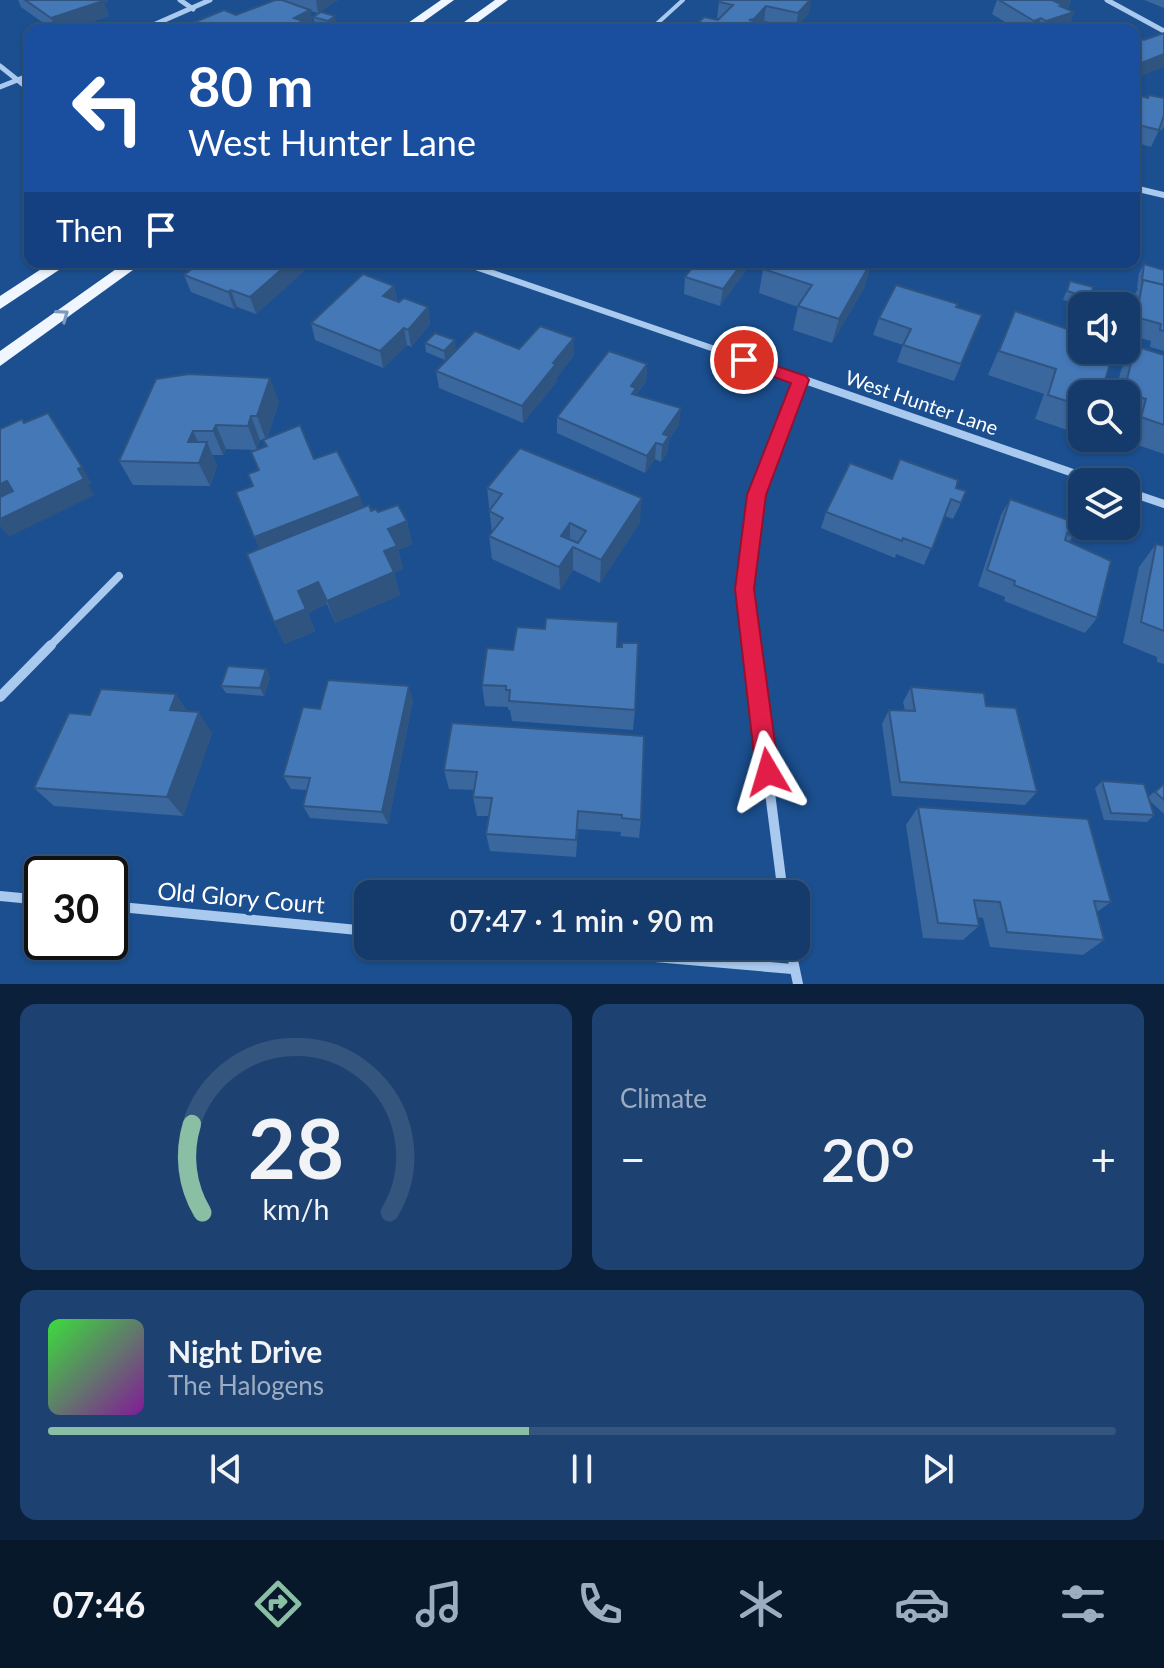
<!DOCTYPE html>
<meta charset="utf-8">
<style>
:root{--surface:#143b6b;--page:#1d4271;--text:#f1f3f6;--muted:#9dadc1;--line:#33557e;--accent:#8abfa5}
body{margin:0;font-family:Lato,sans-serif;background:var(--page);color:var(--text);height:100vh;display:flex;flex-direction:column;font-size:30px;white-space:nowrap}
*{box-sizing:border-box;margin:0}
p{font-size:26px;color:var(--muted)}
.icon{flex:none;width:44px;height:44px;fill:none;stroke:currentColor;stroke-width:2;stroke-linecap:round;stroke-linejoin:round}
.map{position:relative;height:984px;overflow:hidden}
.drawer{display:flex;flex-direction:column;gap:20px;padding:20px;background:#0b203b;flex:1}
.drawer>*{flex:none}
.banner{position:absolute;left:24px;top:24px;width:1116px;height:244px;border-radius:16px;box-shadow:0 2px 6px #0004,0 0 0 2px var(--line);background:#1a4fa0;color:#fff;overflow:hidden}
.tools{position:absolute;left:1068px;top:292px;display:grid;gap:16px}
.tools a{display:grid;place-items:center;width:72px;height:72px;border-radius:16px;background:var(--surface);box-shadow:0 2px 6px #0004,0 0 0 2px var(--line);font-size:40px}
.speed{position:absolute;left:24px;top:856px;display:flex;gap:16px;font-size:40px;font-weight:700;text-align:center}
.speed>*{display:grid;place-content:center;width:104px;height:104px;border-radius:50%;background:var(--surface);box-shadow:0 2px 6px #0004,0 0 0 2px var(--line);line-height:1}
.speed .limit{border:4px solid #111;border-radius:12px;background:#fff;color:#111}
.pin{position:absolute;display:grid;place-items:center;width:68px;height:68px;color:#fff;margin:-34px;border:4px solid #fff;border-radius:50%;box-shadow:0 2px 8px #0007}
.me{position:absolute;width:88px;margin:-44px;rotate:353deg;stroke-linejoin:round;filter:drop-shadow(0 0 6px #0008)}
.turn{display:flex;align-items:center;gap:28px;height:168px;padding:0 32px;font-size:36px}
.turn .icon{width:104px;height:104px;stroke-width:2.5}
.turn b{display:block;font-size:56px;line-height:68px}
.then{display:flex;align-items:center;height:76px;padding:0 32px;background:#0003;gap:16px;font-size:30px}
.big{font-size:60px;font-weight:600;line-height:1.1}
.drawer .card{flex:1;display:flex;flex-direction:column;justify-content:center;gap:12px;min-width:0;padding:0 28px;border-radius:16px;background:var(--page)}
.drawer .dial{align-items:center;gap:0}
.dial svg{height:208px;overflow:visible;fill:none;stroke:var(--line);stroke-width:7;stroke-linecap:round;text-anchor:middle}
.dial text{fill:var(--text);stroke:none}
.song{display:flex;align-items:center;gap:24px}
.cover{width:96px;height:96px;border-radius:12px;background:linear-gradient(135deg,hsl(120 70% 55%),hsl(290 70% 35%))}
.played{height:8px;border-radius:4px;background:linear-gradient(90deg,var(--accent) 45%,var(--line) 45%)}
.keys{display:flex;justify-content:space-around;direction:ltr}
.heat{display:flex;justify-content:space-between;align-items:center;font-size:44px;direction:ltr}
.drawer .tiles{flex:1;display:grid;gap:20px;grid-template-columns:1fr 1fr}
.card:last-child{grid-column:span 2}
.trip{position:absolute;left:354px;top:880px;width:456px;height:80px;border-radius:16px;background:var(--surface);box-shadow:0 2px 6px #0004,0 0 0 2px var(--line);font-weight:600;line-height:80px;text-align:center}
.tabs{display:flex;height:128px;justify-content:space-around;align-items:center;background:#08182b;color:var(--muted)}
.tabs .icon{width:56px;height:56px}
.tabs .selected{color:var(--accent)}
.tabs b{font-size:36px;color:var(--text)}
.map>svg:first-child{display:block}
</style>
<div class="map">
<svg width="1164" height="984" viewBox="0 0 1164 984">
<rect width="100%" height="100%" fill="#1b4f8f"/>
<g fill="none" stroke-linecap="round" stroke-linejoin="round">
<!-- lane -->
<polyline stroke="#a9c9ee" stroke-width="4" points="650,30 683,0"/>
<!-- street-far3 -->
<g stroke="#a9c9ee" stroke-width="5">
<polyline points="180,0 193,9"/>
<polyline points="1107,0 1164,31"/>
<polyline points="142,30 210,0"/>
<polyline points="0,66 30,90"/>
<polyline points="0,87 30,75"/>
</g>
<!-- street-far2 -->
<g stroke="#a9c9ee" stroke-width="6">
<polyline points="1134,188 1164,195"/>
<polyline points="461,262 802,379"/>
</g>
<!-- street-far1 -->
<g stroke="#a9c9ee" stroke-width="8">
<polyline points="796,377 1099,482"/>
<polyline points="1126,491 1164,504"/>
<polyline points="49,647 119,576"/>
<polyline points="751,647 744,589 757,495 801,380"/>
</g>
<!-- street -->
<g stroke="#a9c9ee" stroke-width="10">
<polyline points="751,645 783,894"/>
<polyline points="0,697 51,645"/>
<polyline points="0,896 42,900"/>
<polyline points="110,906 368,931"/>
<polyline points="528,946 792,969"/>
<polyline points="790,946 798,984"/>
</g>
<!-- primary -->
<g fill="#f0f6ff" fill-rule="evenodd">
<polygon points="441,0 454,0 412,30 398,30"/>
<polygon points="495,0 508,0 467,30 453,30"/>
<polygon points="52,262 71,262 0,309 0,296"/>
<polygon points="126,262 144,262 0,366 0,351"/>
</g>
</g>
<!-- wall -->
<g fill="#3a679d">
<polygon points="18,0 107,0 108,1 104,3 109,16 67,30 53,30 21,7"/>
<polygon points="275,0 338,0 318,13 310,11 313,25 305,30 192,30 190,24 236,15"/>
<polygon points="721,0 809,13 796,28 764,21 758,28 761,29 761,30 695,30 695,26 718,20 720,18 717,18 719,2"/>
<polygon points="997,0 1071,0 1068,8 1066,9 1074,12 1068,28 1060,30 1018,30 992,14"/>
<polygon points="1144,0 1164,0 1164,8"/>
<polygon points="321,12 336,24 329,28 315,25 313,17"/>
<polygon points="1134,94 1148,98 1164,98 1164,126 1162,130 1159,130 1151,147 1134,142"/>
<polygon points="661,262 752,262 720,306 684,294 685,277 691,270"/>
<polygon points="1144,264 1164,270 1164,351 1150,347 1151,341 1126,334 1133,297 1138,289 1137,288 1139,273"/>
<polygon points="763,269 869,271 864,288 832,343 793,330 798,307 759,293"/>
<polygon points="304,271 256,314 237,307 234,309 191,292 184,275"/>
<polygon points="1070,281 1090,298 1086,306 1063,300"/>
<polygon points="394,286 397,301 428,307 430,324 411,347 407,345 383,368 315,340 311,323"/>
<polygon points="956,307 982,315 954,381 897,362 903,345 873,335 879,318"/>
<polygon points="1015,311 1066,328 1070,321 1082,394 1082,435 1035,419 1044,394 988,375"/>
<polygon points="425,343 456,349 445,360 426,352"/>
<polygon points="1135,346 1164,355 1164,454 1126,441 1130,423 1126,422 1126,394 1115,394 1121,370"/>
<polygon points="519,349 574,355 557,377 557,381 523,423 439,388 436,371"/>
<polygon points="647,364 646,381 636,395 679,424 669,440 667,453 661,462 655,459 645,473 557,433 557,417"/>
<polygon points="156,379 279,402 267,438 314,459 364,507 407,521 412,544 398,550 403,569 394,572 400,595 335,623 327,604 308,613 315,631 285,644 274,622 259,549 253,486 258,470 251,452 266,447 263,440 260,440 257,450 226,449 223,455 212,455 217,466 210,486 133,485 119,461"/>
<polygon points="487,488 640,522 600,583 573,570 560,590 492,559 489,536 492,533"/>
<polygon points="956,488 961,503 953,519 945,516 924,565 896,554 895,558 821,528 826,512"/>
<polygon points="1010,499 1073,536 1069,542 1097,618 1085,633 1004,601 1005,597 978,586 1001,515"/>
<polygon points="1156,544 1164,546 1164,664 1157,662 1157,657 1123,643 1139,567"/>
<polygon points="617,647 635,710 633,730 512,721 510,710 508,710 508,707 485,706 482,685 513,650"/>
<polygon points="266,669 270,677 264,696 226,693 221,686"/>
<polygon points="911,687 986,706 1037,792 1025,805 892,796 882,724 889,710 905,711 903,702"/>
<polygon points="413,700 388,824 310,818 303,806 307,790 291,789 283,776 320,709"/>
<polygon points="188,712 212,733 183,816 54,806 34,788 90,715"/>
<polygon points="452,723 641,820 639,838 620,836 621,832 578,829 576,857 490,851 486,834 489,816 477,816 473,797 474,790 449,789 444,770"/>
<polygon points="1102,781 1148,797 1164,784 1164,814 1150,801 1154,815 1147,822 1104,820 1095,788"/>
<polygon points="918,807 1111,902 1097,912 1104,940 1083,955 990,947 983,918 977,917 979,926 963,940 923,938 906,825"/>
</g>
<!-- shaded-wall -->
<g fill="#305480">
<polygon points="88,0 107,0 108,1 104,3 109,16 67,30 56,30 51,18"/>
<polygon points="316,0 338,0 318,13"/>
<polygon points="810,0 811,0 809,13 796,28 798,13"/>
<polygon points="1052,0 1071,0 1068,8 1061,10 1074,12 1068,28 1060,30 1043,30"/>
<polygon points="766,6 764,21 756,30 748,30 749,20"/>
<polygon points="310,10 313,25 305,30 286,30 294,18"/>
<polygon points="335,16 336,24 329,28 328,21"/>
<polygon points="1041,18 1037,30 1030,30 1034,21"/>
<polygon points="1164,54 1164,67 1134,79 1134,66"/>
<polygon points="290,262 302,262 304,271 256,314 250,297"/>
<polygon points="743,262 752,262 720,306 723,289"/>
<polygon points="867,262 872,262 864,288 832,343 839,319"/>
<polygon points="394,286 397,303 383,296"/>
<polygon points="231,290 237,307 234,309 228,292"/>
<polygon points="428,307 430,324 411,347 408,330"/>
<polygon points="404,328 407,345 383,368 380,351"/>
<polygon points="574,338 574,355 557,377 557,381 523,423 522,406 553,363"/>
<polygon points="455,340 456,349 445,360 444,351"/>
<polygon points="647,364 646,381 635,396 635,405 631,386"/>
<polygon points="270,378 279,402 266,440 257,416"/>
<polygon points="681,408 679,424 669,440 667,453 661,462 663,434"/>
<polygon points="251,416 260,440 257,450 248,426"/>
<polygon points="216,425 226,449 223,455 213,431"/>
<polygon points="193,431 203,453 207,442 217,466 210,486 188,442"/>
<polygon points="656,443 655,459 645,473 647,456"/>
<polygon points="82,467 92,484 88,485 94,495 9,537 0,526 0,519"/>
<polygon points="7,481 19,498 0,507 0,484"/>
<polygon points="360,496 365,512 261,553 254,537"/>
<polygon points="642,498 640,522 600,583 601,560"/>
<polygon points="407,521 412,544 398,550 403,569 394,572 400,595 335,623 327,601 384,551 388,529"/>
<polygon points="570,523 570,546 561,536"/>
<polygon points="573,547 573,570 560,590 559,567"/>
<polygon points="318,582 327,604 308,613 315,631 285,644 274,622 298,591"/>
<polygon points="266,669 270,677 264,696 260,688"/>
<polygon points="409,686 413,700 388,824 382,812"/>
<polygon points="176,694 190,715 170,710"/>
<polygon points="199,712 212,733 183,816 167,797"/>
</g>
<!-- building -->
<g fill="#4478b7" stroke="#305480" stroke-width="2" fill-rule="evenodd">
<polygon points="25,0 101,0 103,1 51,18"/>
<polygon points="275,0 282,0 310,10 294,18 303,21 286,30 277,27 270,30 204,30 190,24 224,10 236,15"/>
<polygon points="721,0 810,0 798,13 766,6 754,19 749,20 753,21 748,26 761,29 760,30 714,30 695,26 704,17 718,20 733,5 719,2"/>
<polygon points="999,0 1052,0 1063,5 1060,6 1074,12 1046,21 1041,18 1034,21"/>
<polygon points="321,12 335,16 328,21 313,17"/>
<polygon points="1164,33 1164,54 1134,66 1134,36 1144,40"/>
<polygon points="1134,94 1148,98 1149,95 1164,98 1164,115 1159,130 1134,124"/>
<polygon points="201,262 290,262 250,297 231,290 228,292 184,275"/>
<polygon points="697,262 743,262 723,289 685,277"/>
<polygon points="768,262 867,262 870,264 839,319 798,306 812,285 763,269"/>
<polygon points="1144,264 1164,270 1164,285 1142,280"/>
<polygon points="363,274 394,286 383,296 399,302 404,298 428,307 408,330 404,328 380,351 311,323"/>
<polygon points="1143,280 1164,285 1164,331 1160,330 1161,324 1136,317"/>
<polygon points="1070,281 1093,287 1090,298 1067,291"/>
<polygon points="896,285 958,304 956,307 982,315 961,364 903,345 911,329 879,318"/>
<polygon points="1015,311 1067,329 1070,321 1082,325 1082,350 1114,350 1101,394 1082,394 1082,406 1048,395 1056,369 999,351"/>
<polygon points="540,326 574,338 553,363 556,364 522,406 436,371 475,331 519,349"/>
<polygon points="435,333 455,340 444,351 425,343"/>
<polygon points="1135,346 1164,355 1164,425 1141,417 1146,399 1124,392"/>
<polygon points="609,351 647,364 631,386 636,388 632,394 681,408 663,434 669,436 663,445 656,443 647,456 557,417"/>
<polygon points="189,374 270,378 257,416 251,416 248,426 216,425 213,431 193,431 188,442 207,442 199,463 119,461 156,379"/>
<polygon points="48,413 82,467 78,469 84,479 0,519 0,497 13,491 7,481 0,484 0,429 22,419 24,423"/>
<polygon points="300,425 314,459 337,451 360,496 254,537 236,492 253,486 248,474 259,470 251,452 267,446 263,440"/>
<path d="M520 448 642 498 601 560 573 547 559 567 489 536 503 518 489 511 502 494 487 488ZM570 523 586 531 578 543 561 536Z"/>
<polygon points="900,459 958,480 956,488 966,491 961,503 951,499 932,549 903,538 902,541 826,512 850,463 892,479"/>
<polygon points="1010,499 1076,523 1073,536 1067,533 1065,540 1111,561 1097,618 1014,585 1015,581 987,570"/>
<polygon points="369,505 371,511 376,509 378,512 398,505 407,521 388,529 397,546 384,551 394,572 327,601 318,582 298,591 306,609 274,622 247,554"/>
<polygon points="1156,544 1164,546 1164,631 1141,622"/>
<polygon points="546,618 618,622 617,647 622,647 622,643 638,643 635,710 509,701 510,690 506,690 506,686 482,685 487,648 513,650 517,627 545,629"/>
<polygon points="228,666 266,669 260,688 221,686"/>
<polygon points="328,680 409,686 382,812 303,806 310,778 283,776 303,707 320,709"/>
<polygon points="911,687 984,693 986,706 1016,708 1037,792 900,782 889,710 915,711"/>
<polygon points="101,689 176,694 170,710 199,712 167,797 34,788 69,713 90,715"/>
<polygon points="452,723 644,736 641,820 622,818 622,815 578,811 576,840 486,834 492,798 473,797 477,772 444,770"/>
<polygon points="1102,781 1144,784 1154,815 1111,813"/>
<polygon points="1164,784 1164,800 1155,792"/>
<polygon points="918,807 1088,819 1111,902 1094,901 1104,940 1007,932 1000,902 974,900 979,926 938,923"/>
</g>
<!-- one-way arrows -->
<defs><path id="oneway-chevron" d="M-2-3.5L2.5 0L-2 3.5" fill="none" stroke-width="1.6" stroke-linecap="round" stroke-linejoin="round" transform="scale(2)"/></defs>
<use stroke="#7b9ac1" href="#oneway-chevron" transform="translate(63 315) rotate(-36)"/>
<!-- route -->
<polygon fill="#e11d48" stroke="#92132f" stroke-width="2" points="744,355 806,376 809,380 766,495 754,589 779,772 776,780 768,783 760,780 756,772 735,589 747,495 791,383 738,364 736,360"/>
<g text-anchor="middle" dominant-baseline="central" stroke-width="8" stroke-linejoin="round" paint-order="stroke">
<!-- street labels -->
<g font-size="20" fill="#fff" stroke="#1b4f8f">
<text transform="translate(922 402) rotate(19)">West Hunter Lane</text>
</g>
<!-- near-street labels -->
<g font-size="24" fill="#fff" stroke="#1b4f8f">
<text transform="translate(241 897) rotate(5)">Old Glory Court</text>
</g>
</g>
</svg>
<div class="tools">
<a><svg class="icon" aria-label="sound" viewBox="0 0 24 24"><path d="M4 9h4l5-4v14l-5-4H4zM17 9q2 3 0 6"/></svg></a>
<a><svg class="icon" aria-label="search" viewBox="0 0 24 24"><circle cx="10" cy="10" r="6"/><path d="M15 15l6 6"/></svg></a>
<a><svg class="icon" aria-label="layers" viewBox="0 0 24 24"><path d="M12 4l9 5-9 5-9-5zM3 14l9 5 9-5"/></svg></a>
</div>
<div class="speed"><div class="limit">30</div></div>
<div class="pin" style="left:744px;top:360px;background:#d93025"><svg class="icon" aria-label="arrive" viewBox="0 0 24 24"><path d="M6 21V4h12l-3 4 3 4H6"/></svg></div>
<svg class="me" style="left:768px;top:772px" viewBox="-20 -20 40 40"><path d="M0-17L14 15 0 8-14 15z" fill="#e11d48" stroke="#fff" stroke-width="4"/></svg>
<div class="trip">07:47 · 1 min · 90 m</div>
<div class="banner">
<div class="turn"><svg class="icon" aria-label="left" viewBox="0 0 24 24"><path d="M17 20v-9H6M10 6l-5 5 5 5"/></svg><div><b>80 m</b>West Hunter Lane</div></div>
<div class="then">Then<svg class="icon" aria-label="arrive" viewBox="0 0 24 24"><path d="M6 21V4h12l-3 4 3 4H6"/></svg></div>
</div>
</div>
<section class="drawer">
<div class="tiles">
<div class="card dial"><svg viewBox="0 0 100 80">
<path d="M14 69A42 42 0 1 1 86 69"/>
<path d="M14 69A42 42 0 0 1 10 35" stroke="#8abfa5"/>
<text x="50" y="56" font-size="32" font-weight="700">28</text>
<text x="50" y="72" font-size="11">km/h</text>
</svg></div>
<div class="card"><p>Climate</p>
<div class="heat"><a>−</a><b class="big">20°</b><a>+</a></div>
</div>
<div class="card">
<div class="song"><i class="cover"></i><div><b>Night Drive</b><p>The Halogens</p></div></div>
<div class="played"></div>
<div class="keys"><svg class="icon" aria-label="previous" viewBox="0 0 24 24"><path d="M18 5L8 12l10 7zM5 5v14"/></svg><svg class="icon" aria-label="pause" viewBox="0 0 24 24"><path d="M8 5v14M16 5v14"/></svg><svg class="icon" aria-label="next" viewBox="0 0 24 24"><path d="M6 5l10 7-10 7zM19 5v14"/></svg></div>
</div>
</div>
</section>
<nav class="tabs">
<b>07:46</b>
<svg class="icon selected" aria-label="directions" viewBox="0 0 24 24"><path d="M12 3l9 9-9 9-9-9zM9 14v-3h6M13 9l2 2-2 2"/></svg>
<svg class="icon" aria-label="music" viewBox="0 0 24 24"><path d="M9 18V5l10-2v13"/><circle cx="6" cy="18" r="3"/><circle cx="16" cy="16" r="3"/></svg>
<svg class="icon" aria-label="phone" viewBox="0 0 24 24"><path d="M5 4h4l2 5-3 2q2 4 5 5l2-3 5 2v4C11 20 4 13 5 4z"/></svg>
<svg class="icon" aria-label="climate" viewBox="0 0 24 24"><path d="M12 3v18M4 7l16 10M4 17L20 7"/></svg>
<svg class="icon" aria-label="car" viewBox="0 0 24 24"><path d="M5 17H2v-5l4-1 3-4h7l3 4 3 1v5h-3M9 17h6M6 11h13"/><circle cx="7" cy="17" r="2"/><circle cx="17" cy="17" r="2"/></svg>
<svg class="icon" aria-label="filters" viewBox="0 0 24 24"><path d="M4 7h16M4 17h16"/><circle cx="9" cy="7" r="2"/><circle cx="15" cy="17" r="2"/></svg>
</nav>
